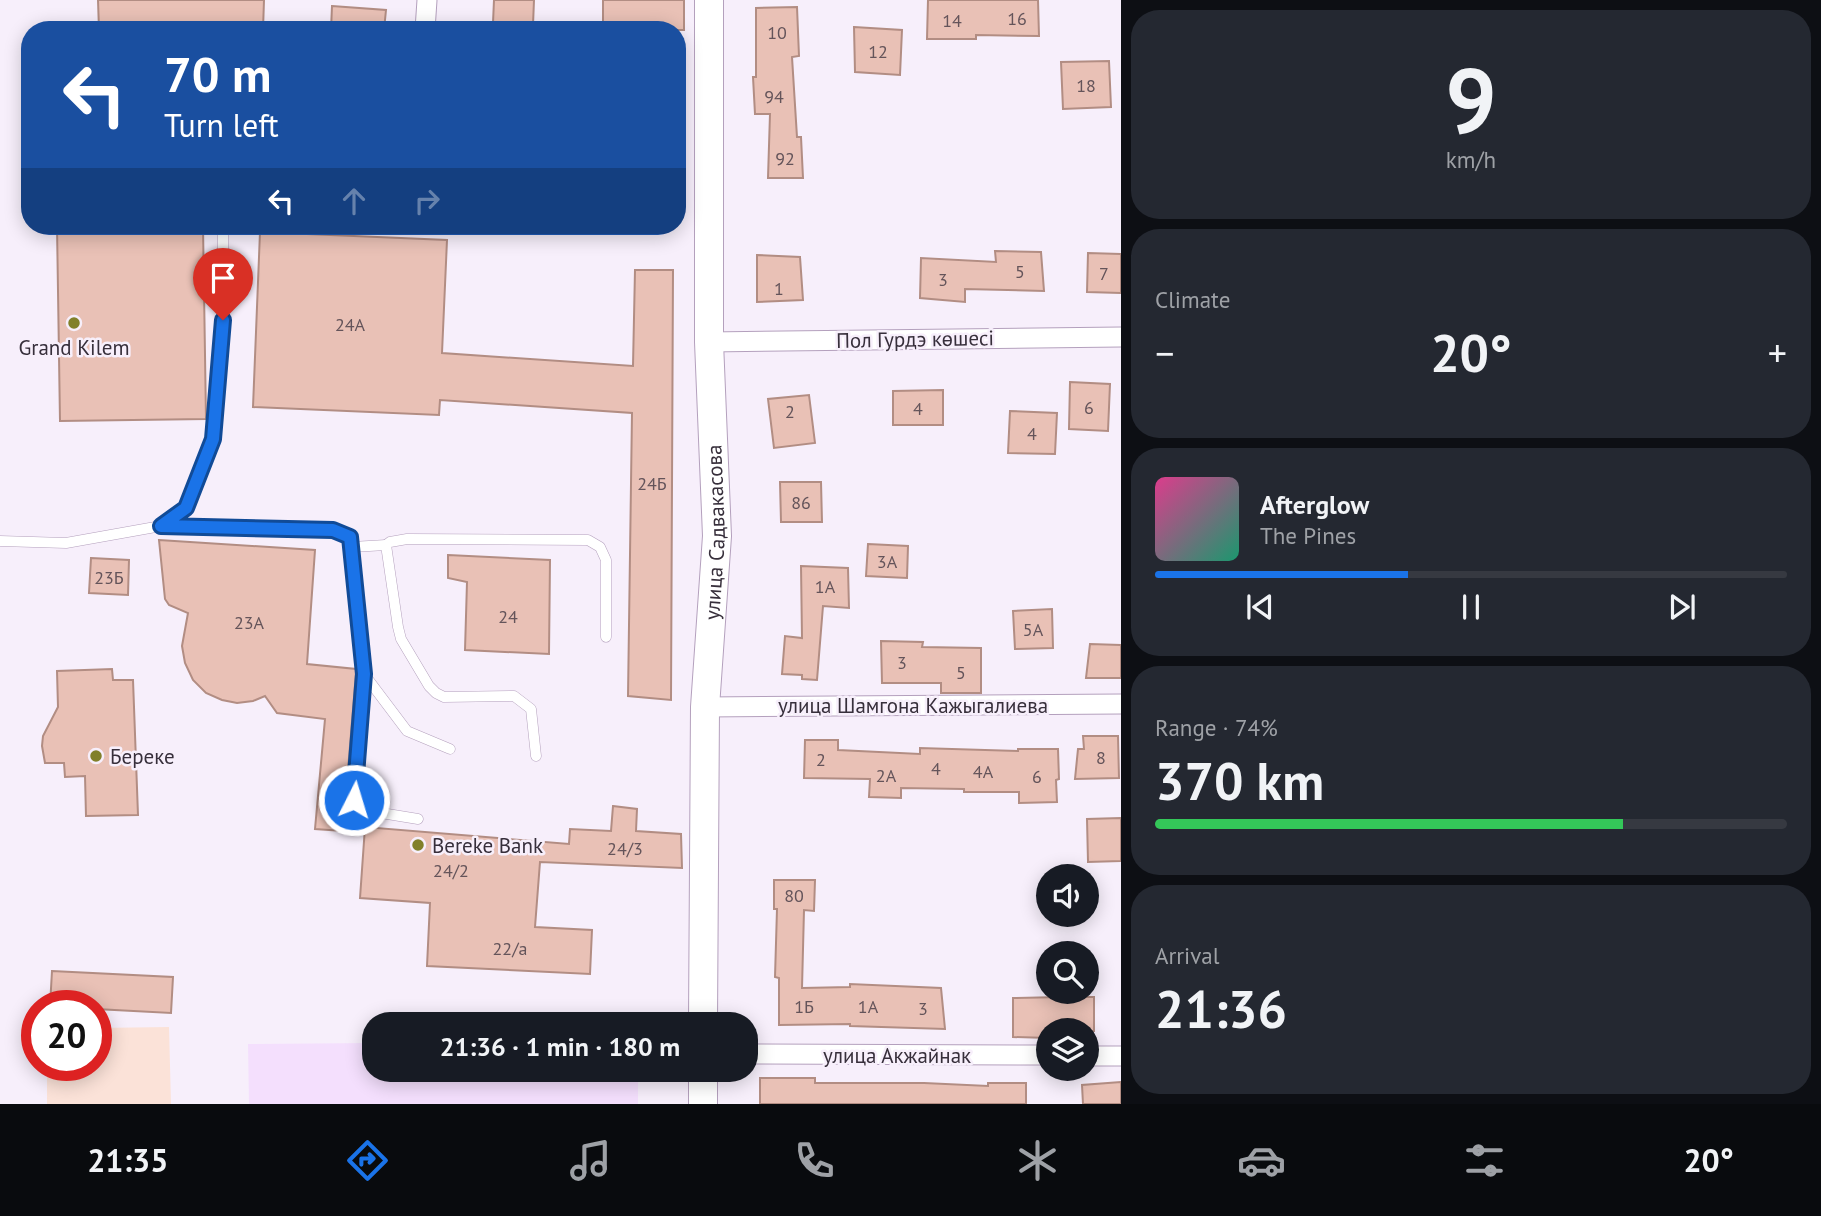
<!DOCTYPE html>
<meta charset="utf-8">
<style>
:root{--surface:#171b24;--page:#242831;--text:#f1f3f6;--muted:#9ea1a6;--line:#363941;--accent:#1a73e8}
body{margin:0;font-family:"PT Sans",sans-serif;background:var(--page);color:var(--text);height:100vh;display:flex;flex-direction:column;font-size:26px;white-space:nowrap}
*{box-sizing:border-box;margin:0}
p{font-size:23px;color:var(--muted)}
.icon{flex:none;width:38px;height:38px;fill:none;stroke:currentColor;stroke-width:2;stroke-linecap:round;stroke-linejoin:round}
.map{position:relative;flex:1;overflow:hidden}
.drawer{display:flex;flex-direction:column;gap:10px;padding:10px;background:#0d0f14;width:700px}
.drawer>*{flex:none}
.hud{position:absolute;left:21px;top:21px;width:665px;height:214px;border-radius:28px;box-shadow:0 4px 18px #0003;background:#1a4fa0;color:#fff;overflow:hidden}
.buttons{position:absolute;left:1036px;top:864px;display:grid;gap:14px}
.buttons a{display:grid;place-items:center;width:63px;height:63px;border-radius:50%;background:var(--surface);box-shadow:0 4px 18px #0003;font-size:35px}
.speed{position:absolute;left:21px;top:990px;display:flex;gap:14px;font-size:35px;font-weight:700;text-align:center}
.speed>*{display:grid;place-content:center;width:91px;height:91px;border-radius:50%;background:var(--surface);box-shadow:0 4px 18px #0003;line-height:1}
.speed .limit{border:10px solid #d22;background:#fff;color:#111}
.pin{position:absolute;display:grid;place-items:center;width:60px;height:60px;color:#fff;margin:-72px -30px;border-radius:50% 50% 50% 0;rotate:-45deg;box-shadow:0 0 7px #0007}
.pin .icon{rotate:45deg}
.me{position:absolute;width:77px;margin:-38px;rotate:5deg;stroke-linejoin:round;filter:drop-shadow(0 0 5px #0008)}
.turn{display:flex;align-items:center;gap:24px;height:147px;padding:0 28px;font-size:32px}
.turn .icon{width:91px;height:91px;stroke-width:2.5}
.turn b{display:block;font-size:49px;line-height:60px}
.lanes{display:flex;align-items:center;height:66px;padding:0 28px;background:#0003;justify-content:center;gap:35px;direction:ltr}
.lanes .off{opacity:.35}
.big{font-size:52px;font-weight:700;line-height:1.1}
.drawer .tile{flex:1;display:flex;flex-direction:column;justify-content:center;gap:10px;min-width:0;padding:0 24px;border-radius:28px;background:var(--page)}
.drawer .dial{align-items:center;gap:0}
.dial b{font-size:91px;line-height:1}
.song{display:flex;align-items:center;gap:21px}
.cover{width:84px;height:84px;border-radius:10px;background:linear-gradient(135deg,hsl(330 70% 55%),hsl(160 70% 35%))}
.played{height:7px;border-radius:4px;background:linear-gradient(90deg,var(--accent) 40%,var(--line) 40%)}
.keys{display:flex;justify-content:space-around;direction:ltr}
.heat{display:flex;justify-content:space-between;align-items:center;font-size:38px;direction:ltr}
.charge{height:10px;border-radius:5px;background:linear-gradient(90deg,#34c759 74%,var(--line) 0)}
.trip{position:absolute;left:362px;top:1012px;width:396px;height:70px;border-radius:28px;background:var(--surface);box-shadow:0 4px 18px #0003;font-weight:700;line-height:70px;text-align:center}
.dock{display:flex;height:112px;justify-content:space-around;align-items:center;background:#090b0e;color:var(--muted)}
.dock .icon{width:49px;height:49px}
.dock .current{color:var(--accent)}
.dock b{font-size:32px;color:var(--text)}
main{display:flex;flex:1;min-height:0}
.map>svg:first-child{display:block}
</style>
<main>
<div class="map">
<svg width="1121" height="1104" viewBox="0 0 1121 1104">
<rect width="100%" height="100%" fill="#f7effb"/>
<!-- built -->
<polygon fill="#f4dffd" points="374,1043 374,1069 629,1069 638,1081 638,1104 249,1104 248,1044"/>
<!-- industrial -->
<polygon fill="#fbe2d8" points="169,1027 171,1104 47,1104 47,1066 96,1066 96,1028"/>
<!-- building -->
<g fill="#e9c1b6" stroke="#b28d83" stroke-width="2">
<polygon points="98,0 264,0 263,30 99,30"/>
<polygon points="494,0 534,0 533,25 493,23"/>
<rect x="603" y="0" width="81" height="30"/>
<polygon points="928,0 1038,0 1039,36 976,35 976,39 927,39"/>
<polygon points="332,6 386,10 384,30 331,30"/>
<polygon points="797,7 799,56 792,57 797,137 801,137 803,178 768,178 770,114 755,114 753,77 756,77 756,8"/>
<polygon points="854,27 902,30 900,75 855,72"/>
<polygon points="1109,61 1111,107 1063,109 1061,62"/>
<polygon points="57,226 203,226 206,419 60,421"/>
<polygon points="260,232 447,240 442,353 633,366 635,270 673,270 671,700 628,696 632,413 440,400 439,415 253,407"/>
<polygon points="995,251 1041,252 1044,291 965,289 965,302 920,298 921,258 996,262"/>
<polygon points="1088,253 1121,254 1121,293 1087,292"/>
<polygon points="757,255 800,257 803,300 757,302"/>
<polygon points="1070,382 1110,384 1108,431 1069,429"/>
<polygon points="943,390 943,425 893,425 893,391"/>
<polygon points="809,395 815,443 774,448 768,399"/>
<polygon points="1010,411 1057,413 1055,454 1008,453"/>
<polygon points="780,482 821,482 822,522 781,522"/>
<polygon points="159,540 315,550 307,664 356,669 356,673 343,831 315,829 325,719 277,713 265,696 253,701 237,703 222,700 206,693 193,680 185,663 182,646 188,613 169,605 165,599"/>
<polygon points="868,544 908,546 907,578 866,576"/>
<polygon points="448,555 550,560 549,654 465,650 467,582 448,578"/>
<polygon points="91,558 129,560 128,595 89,593"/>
<polygon points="801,566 848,568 849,608 823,606 817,680 802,679 802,675 782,674 785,636 802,638"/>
<polygon points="1052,609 1053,648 1015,649 1013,611"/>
<polygon points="881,641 923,642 922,647 981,648 981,693 941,693 941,683 882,683"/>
<polygon points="1090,644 1121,645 1121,678 1086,678"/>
<polygon points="112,669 113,680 133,680 138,815 86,816 85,776 65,777 64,763 45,763 42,746 43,736 58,707 57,671"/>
<polygon points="1083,736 1118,736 1119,778 1075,779 1078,749 1084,749"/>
<polygon points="805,740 838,740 838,750 920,754 920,748 1018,751 1018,749 1058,749 1059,779 1056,780 1057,802 1019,803 1019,792 964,792 964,789 901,788 901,798 869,797 870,779 804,778"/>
<polygon points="613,806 637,809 636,831 681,834 682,868 540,862 535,927 592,930 590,974 427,966 430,903 360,898 365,827 569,844 570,829 611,831"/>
<polygon points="1121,818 1121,861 1088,862 1087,819"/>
<polygon points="774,880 815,880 814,911 804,910 802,988 850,987 850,984 941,988 945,1029 850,1026 850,1024 779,1025 779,978 775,977 777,909 774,909"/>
<polygon points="52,971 173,977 171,1013 96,1009 96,1006 50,1006"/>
<polygon points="1061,997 1094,997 1094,1031 1048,1031 1048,1038 1013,1037 1013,998"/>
<polygon points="760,1078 815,1078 815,1083 924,1083 988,1086 988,1083 1026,1083 1026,1104 760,1104"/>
<polygon points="1121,1082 1121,1104 1083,1104 1082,1085"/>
</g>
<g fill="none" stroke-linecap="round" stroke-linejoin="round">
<!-- lane casing -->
<g stroke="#b4a0bd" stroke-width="11">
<g id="lane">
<polyline points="162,526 186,508 213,439 223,320 223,226"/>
<polyline points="0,541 66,543 161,526 333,530 350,537 364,674 354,800 363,810 418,819"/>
<polyline points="352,547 386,545"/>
<polyline points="364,674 407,731 450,749"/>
<polyline points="536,756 531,709 514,696 444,697 436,693 429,686 401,639 398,627 386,545 390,542 407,539 588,540 600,547 606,560 606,637"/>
</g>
</g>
<!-- street casing -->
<g stroke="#b4a0bd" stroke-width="21">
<g id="street">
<polyline points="425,30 427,0"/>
<polyline points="709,342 1121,337"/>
<polyline points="705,707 1121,704"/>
<polyline points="746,1054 1048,1055"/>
<polyline points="1087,1056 1121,1056"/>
</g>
</g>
<!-- secondary casing -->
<g stroke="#b4a0bd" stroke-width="30">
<g id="secondary">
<path id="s1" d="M703 1024 705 707 717 536 709 342V0"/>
<polyline points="703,1069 703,1104"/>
</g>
</g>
<!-- lane -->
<use href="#lane" stroke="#fff" stroke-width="10"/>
<!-- street -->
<use href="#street" stroke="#fff" stroke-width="19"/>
<!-- secondary -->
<use href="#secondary" stroke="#fff" stroke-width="28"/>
</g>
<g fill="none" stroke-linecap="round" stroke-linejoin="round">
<!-- route casing -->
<g stroke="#114b97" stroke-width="18">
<polyline id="route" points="223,320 213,439 186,508 161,526 333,530 350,537 364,674 354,800"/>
</g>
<!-- route -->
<use href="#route" stroke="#1a73e8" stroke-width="12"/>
</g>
<!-- markers -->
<g fill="#818029" stroke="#f7effb" stroke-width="2.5">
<circle cx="74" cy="323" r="7"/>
<circle cx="96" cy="756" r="7"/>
<circle cx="418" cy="845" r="7"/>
</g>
<g text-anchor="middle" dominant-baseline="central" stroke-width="5" stroke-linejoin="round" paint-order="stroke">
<!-- number labels -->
<g font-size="18" fill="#64545a">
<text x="1017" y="18">16</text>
<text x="952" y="20">14</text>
<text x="777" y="32">10</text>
<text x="878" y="51">12</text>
<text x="1086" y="85">18</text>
<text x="774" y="96">94</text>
<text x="785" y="158">92</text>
<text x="1020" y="271">5</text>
<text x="1104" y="273">7</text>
<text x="943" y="279">3</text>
<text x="779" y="288">1</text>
<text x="350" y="324">24А</text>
<text x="1089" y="407">6</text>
<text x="918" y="408">4</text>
<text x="790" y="411">2</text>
<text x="1032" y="433">4</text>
<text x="652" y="483">24Б</text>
<text x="801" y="502">86</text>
<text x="887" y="561">3А</text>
<text x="109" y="577">23Б</text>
<text x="825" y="586">1А</text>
<text x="508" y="616">24</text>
<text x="249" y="622">23А</text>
<text x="1033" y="629">5А</text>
<text x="902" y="662">3</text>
<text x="961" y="672">5</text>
<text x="1101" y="757">8</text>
<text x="821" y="759">2</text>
<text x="936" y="768">4</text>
<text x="983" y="771">4А</text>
<text x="886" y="775">2А</text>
<text x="1037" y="776">6</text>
<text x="625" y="848">24/3</text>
<text x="451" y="870">24/2</text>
<text x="794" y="895">80</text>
<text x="510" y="948">22/а</text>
<text x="804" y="1006">1Б</text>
<text x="868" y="1006">1А</text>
<text x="923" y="1008">3</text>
</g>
<!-- street labels -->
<g font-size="21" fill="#372f3b" stroke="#f7effb">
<text transform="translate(915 339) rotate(-1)">Пол Гурдэ көшесі</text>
<text stroke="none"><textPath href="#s1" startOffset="492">улица Садвакасова</textPath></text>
<text x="913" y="705">улица Шамгона Кажыгалиева</text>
<text x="897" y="1055">улица Акжайнак</text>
</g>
<!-- poi labels -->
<g font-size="21" fill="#372f3b" stroke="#f7effb" text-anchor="start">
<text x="74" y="347" text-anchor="middle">Grand Kilem</text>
<text x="110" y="756">Береке</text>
<text x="432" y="845">Bereke Bank</text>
</g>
</g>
</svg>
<div class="buttons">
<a><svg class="icon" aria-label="sound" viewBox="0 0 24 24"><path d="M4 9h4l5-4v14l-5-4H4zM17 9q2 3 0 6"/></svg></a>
<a><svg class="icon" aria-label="search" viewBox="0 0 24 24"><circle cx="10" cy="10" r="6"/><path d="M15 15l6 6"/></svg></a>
<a><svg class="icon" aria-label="layers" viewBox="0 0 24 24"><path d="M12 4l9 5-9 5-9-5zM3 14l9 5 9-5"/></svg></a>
</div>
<div class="speed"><div class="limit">20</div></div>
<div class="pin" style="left:223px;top:320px;background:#d93025"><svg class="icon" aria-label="arrive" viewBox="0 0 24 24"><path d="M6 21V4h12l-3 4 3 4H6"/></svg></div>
<svg class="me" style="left:354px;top:800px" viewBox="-20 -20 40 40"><circle r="17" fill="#1a73e8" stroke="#fff" stroke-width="3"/><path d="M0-11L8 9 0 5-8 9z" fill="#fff"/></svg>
<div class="trip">21:36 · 1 min · 180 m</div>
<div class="hud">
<div class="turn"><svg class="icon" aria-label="left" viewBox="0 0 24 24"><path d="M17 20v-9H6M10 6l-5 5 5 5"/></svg><div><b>70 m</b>Turn left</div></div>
<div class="lanes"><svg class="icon" aria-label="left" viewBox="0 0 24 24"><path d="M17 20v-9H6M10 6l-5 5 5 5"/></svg><svg class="icon off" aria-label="ahead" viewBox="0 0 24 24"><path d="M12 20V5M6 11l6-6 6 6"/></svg><svg class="icon off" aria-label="right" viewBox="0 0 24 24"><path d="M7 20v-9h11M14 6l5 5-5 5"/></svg></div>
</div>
</div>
<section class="drawer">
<div class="tile dial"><b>9</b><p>km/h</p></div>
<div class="tile"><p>Climate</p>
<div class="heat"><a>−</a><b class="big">20°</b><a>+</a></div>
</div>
<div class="tile">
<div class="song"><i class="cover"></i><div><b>Afterglow</b><p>The Pines</p></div></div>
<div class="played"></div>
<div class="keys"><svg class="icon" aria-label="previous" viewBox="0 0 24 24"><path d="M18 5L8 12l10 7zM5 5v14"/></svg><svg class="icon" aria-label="pause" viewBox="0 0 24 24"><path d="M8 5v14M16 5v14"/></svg><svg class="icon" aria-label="next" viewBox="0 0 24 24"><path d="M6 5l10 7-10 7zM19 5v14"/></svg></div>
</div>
<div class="tile"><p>Range · 74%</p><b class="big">370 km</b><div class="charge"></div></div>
<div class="tile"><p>Arrival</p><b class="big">21:36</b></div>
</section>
</main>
<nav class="dock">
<b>21:35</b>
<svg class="icon current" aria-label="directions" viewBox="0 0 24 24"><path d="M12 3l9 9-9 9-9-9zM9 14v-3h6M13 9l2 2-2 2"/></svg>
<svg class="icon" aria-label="music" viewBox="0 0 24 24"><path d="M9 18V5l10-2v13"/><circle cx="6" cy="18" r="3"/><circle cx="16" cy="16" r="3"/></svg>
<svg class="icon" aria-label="phone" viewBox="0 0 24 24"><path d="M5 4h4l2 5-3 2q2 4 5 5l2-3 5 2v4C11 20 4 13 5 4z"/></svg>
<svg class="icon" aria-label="climate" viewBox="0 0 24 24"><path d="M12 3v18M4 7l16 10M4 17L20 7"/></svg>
<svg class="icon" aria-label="car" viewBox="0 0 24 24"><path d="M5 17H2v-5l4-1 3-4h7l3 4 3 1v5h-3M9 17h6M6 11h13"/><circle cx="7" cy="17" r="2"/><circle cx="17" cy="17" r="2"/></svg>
<svg class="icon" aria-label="filters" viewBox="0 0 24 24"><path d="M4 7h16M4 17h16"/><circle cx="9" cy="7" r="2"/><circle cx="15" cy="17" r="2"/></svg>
<b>20°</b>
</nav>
